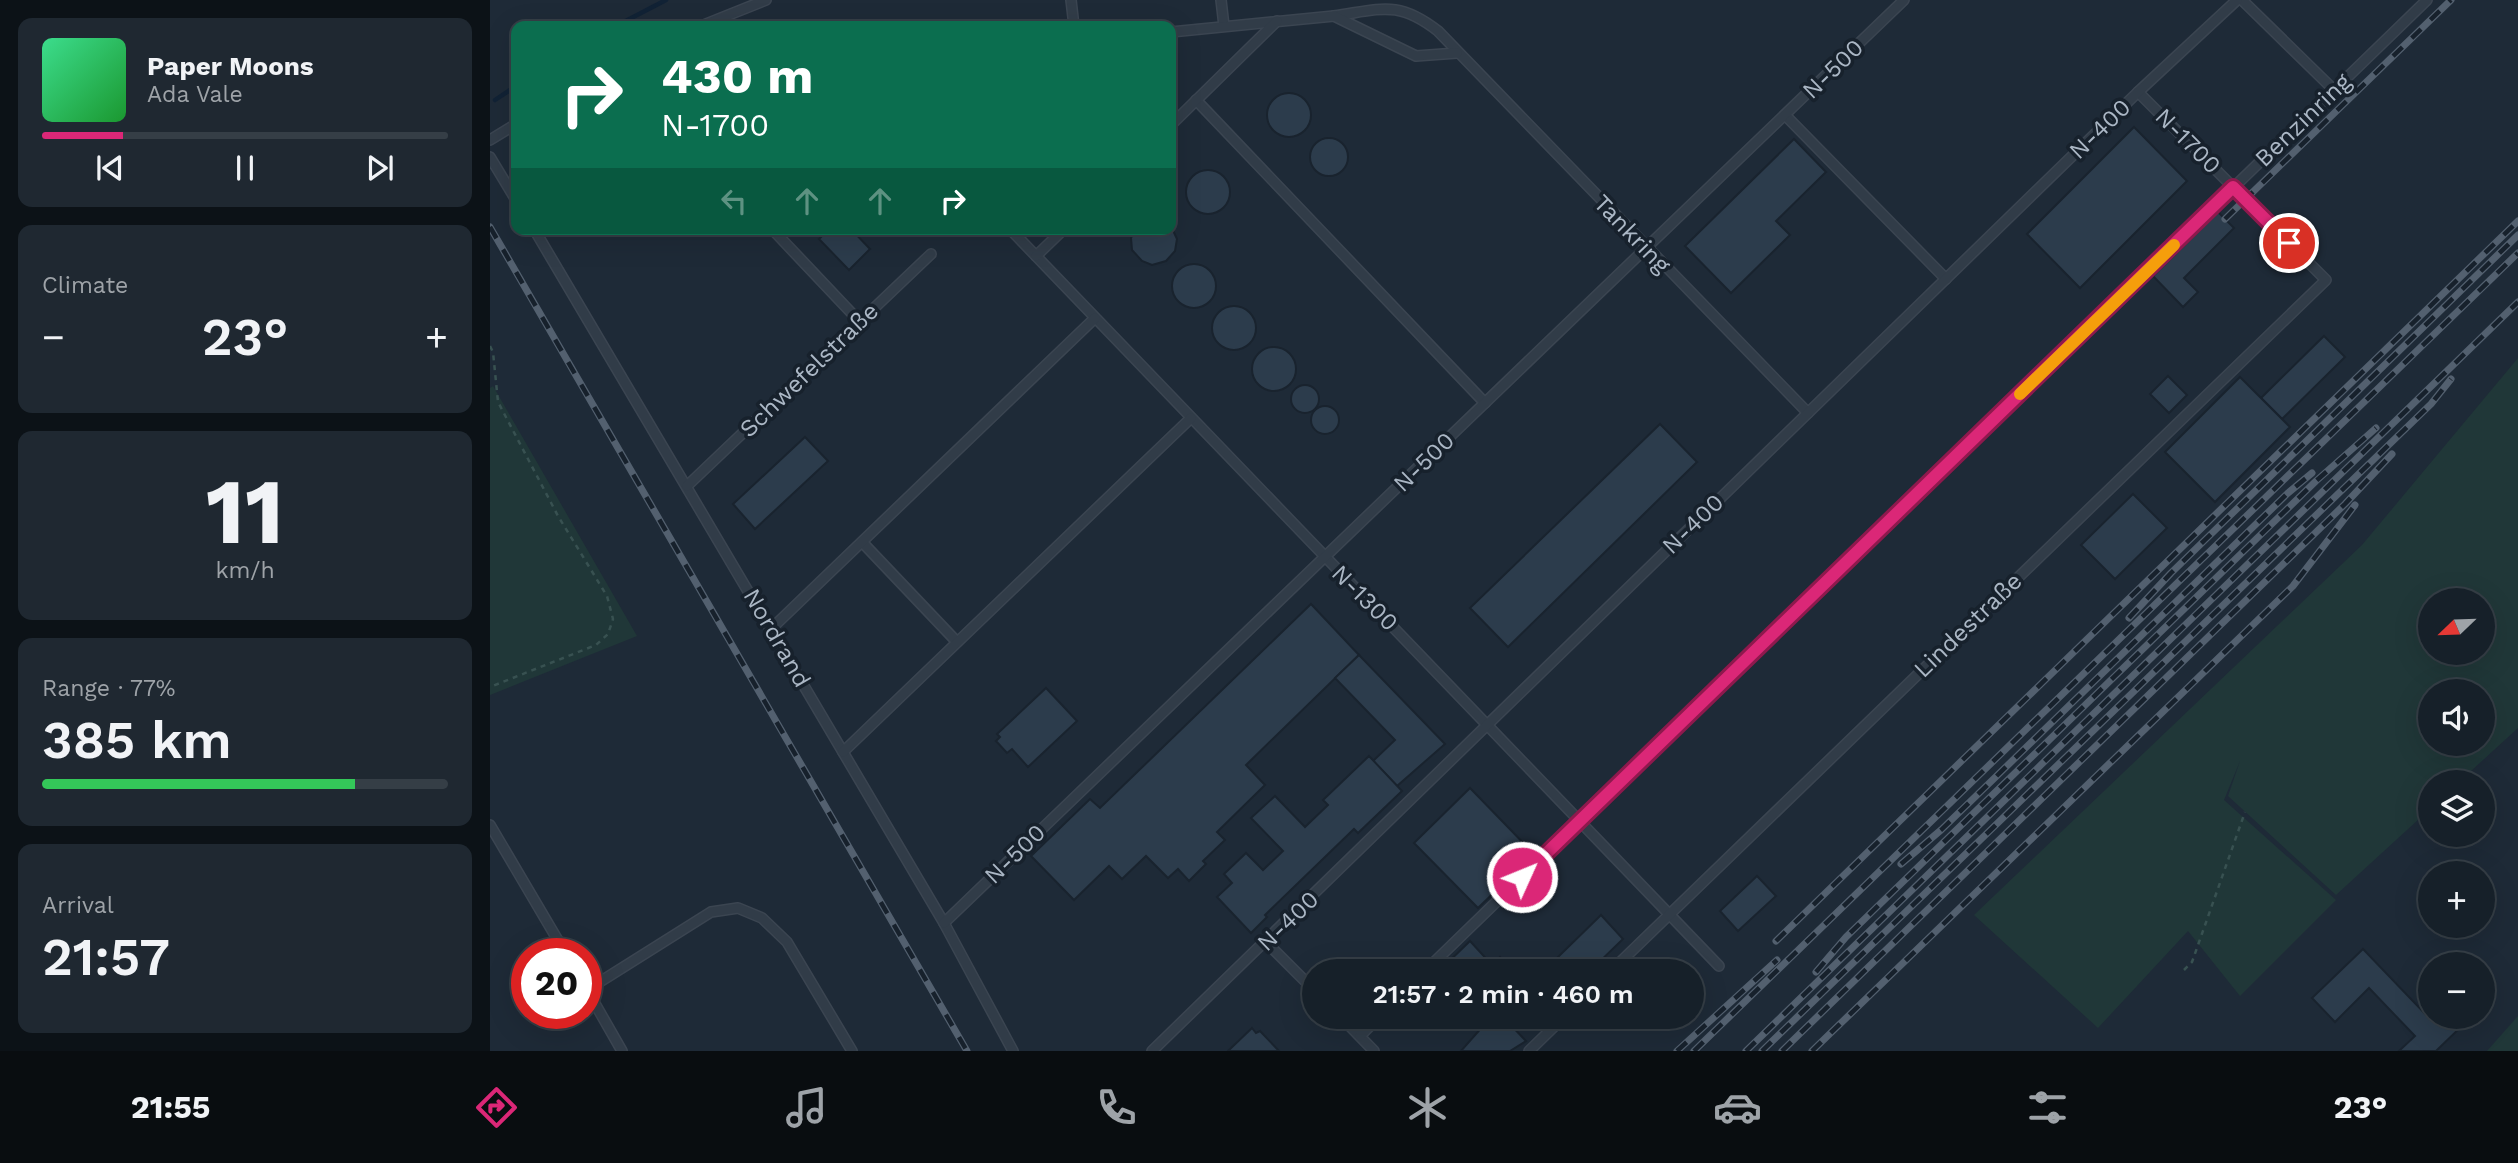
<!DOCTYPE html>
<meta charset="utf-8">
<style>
:root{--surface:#162029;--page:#1f2831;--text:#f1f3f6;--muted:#9ea3a8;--line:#353e46;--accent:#db2777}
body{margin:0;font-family:"Work Sans",sans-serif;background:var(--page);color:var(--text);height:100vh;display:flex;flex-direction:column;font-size:26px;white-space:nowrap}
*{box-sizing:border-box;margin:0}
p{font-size:23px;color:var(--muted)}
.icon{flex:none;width:38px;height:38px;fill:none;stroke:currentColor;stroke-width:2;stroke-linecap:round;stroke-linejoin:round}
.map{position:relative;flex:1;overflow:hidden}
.panel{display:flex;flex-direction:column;gap:18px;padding:18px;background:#0c1217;width:490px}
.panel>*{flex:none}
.hud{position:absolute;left:21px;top:21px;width:665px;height:214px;border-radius:14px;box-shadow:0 7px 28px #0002,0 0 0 2px var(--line);background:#0b6e4f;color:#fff;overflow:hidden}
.needle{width:46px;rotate:247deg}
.tools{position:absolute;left:1928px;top:588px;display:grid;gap:14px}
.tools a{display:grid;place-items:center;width:77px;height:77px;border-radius:50%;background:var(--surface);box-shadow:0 7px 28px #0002,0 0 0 2px var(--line);font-size:35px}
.speed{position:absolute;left:21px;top:938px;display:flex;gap:14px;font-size:35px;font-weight:700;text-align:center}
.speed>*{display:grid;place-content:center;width:91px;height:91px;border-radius:50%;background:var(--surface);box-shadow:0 7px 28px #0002,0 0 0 2px var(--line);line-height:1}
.speed .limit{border:10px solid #d22;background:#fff;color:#111}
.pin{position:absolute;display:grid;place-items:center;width:60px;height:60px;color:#fff;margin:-30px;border:4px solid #fff;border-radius:50%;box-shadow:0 2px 7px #0007}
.me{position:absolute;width:77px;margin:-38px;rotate:46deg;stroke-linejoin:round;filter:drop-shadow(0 0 5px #0008)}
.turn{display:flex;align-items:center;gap:24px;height:147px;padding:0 35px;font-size:32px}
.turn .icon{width:91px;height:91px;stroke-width:2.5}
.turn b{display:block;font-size:49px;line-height:60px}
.lanes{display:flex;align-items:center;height:66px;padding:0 35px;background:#0003;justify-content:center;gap:35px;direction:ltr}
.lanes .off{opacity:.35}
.big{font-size:52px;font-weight:600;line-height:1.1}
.panel .card{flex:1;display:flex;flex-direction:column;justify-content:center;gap:10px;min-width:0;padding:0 24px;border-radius:14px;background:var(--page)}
.panel .dial{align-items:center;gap:0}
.dial b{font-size:91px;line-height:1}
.song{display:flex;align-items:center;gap:21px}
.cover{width:84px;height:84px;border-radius:10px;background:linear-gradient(135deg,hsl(150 70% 55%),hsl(130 70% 35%))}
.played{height:7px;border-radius:4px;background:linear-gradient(90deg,var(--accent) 20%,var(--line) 20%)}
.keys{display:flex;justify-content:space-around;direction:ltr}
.heat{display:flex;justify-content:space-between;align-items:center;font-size:38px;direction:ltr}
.charge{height:10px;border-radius:5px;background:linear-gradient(90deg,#34c759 77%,var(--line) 0)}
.trip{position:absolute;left:812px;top:959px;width:402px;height:70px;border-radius:35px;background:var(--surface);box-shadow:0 7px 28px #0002,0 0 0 2px var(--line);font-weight:600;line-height:70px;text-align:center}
.tabs{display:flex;height:112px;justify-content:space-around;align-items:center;background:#090d10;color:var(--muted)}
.tabs .icon{width:49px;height:49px}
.tabs .on{color:var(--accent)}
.tabs b{font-size:32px;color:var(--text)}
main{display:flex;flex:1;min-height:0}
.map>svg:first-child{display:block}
</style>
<main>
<section class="panel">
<div class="card">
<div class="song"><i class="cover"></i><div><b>Paper Moons</b><p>Ada Vale</p></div></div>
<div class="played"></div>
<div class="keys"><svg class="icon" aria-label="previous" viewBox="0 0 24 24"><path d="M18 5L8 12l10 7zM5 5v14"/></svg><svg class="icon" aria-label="pause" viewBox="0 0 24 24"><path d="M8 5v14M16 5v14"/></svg><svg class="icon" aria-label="next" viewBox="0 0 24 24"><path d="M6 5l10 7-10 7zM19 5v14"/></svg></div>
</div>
<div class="card"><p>Climate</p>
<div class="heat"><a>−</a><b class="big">23°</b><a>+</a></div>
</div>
<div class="card dial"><b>11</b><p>km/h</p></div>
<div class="card"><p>Range · 77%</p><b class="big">385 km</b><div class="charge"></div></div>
<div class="card"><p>Arrival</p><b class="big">21:57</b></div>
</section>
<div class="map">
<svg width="2028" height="1051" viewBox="0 0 2028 1051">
<rect width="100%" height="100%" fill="#1e2a37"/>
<!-- green -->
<g fill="#203738" fill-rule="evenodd">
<path d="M2028 358V728L1969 782H1941V808L1846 895 1738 796 1750 761 1734 800 1846 900 1750 996 1698 931 1608 1028 1484 915 1872 545ZM1941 600H1993V653H1941ZM1993 691V744H1941V691Z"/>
<polygon points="3,386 147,636 0,695 0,388"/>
<polygon points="2028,1016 2028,1051 1997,1051"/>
</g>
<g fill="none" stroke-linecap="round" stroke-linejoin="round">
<!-- stream -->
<g stroke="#112235" stroke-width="4.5">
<polyline points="126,26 176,0"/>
<polyline points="5,100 26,86"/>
</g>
</g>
<!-- building -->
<g fill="#2c3c4c" stroke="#19232e" stroke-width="2">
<circle cx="799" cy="115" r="22"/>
<polygon points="1644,127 1697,181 1590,288 1537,234"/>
<circle cx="839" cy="157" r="19"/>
<polygon points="1304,139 1336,172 1286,221 1300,235 1241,293 1195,246"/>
<circle cx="718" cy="192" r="22"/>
<polygon points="1728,212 1744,228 1694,278 1708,292 1693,307 1663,276"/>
<polygon points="681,226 687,239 685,251 676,261 662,265 652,261 642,250 641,238 645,229 681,229"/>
<polygon points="339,229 361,229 380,249 359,270 329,239"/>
<circle cx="704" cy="286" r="22"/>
<circle cx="744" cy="328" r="22"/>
<polygon points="1834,336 1855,357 1792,419 1771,398"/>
<circle cx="784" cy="369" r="22"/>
<polygon points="1678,376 1697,395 1679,413 1660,394"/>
<polygon points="1750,377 1800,427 1725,502 1675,452"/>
<circle cx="815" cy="399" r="14"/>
<circle cx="835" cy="420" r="14"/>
<polygon points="1170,424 1207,462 1018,647 980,608"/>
<polygon points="315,437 338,461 265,529 243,504"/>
<polygon points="1643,494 1677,528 1625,579 1591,545"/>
<polygon points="821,604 869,655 756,765 775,785 727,832 735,840 713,861 716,864 699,881 688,869 678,878 656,856 632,879 619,866 584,900 541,856 600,799 610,808"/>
<polygon points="869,655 955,744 907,786 883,761 905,740 845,678"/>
<polygon points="556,688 587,721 538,767 522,749 517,753 506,741 510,737 507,734"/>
<polygon points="879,756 912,791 868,833 864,829 775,915 777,917 761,933 727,897 742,883 734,874 756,853 773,870 793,851 761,818 785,796 815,827 838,805 833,800"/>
<polygon points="980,788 1044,854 988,908 924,843"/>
<polygon points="1267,876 1286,896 1248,931 1230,911"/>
<polygon points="1111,915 1133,939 1100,971 1082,971 1068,957"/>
<polygon points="980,941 1002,965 1010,957 1018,965 1012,971 949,971"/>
<polygon points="1873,949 1941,1020 1945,1017 1969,1017 1975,1023 1946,1051 1909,1051 1925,1036 1879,988 1845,1022 1822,998"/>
<polygon points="1001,1017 1007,1017 1013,1023 1016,1020 1036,1041 1020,1051 971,1051"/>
<polygon points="762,1028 766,1033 770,1031 789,1051 738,1051"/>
</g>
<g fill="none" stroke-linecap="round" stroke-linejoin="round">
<!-- service casing -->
<g stroke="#3b4551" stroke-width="12">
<g id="service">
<polyline points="581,0 584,26"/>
<polyline points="731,0 734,26"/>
<polyline points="1752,0 1844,90"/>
<path d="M844 16C892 9 908 0 948 31L1318 413"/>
<polyline points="211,26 276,0"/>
<polyline points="681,32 844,16 926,56 967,53"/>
<polyline points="706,100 995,403"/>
<polyline points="1295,115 1456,279"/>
<polyline points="681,125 787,21"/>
<polyline points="0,140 26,124"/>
<polyline points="0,157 26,200"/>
<polyline points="44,229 454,923 523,1051"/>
<polyline points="282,229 370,322"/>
<polyline points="520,229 1229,966"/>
<polyline points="546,256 574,229"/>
<polyline points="197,486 441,254"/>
<polyline points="372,542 467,642"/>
<polyline points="281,629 605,318"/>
<polyline points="353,752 701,418"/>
<polyline points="0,825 76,954"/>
<polyline points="454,923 1414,0"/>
<polyline points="776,942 824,990"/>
<polyline points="935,971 1937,0"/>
<polyline points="1121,971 1836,280 1648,92"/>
<polyline points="96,988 132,1051"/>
<polyline points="97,990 221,912 248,908 272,918 297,942 362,1051"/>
<polyline points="851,1017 884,1051"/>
<polyline points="870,1036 889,1017"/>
<polyline points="662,1051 1648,92 1747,0"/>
<polyline points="1039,1051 1074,1017"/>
</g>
</g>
<!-- path -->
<g stroke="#385151" stroke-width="2.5" stroke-dasharray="5 5" stroke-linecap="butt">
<polyline points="0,346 3,352 8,402 68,516 117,596 123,619 118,634 106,645 0,687"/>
<polyline points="1694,970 1702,962 1755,812"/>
</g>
<!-- service -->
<use href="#service" stroke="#313c48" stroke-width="9"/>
<!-- rail casing -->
<g stroke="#53606f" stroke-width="7">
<g id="rail">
<polyline points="1735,219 1961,0"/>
<polyline points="0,227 477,1051"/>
<polyline points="1639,618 1681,573 2028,235"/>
<polyline points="1411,864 1451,830 1798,493 1822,473"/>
<polyline points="1286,941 2028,221"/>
<polyline points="1326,972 1356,937 1826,481 1886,428"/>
<polyline points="1187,1051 1287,960"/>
<polyline points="1204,1051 2028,253"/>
<polyline points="1256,1051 2028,302"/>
<polyline points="1272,1051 1941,404 1961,379"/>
<polyline points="1292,1051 1855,504 1902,454"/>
<polyline points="1322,1051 1803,586 1865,505"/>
</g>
</g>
<!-- rail -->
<use href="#rail" stroke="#17212c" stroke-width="4.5" stroke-dasharray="13" stroke-linecap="butt"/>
</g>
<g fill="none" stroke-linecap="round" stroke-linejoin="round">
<!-- route casing -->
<g stroke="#8e194d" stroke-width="18">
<polyline id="route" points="1032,877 1743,187 1799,243"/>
</g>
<!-- route -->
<use href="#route" stroke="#db2777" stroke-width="12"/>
<!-- slow -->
<polyline stroke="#f59e0b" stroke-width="12" points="1530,394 1684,245"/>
</g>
<g text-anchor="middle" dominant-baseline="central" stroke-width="7" stroke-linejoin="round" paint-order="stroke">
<!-- street labels -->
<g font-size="24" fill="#abb7c5" stroke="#17212c">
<text transform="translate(1343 69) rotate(-44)">N-500</text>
<text transform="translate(1813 120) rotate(-44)">Benzinring</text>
<text transform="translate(1610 129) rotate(-44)">N-400</text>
<text transform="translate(1698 141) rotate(45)">N-1700</text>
<text transform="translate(1142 234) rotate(46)">Tankring</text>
<text transform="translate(319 370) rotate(-44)">Schwefelstraße</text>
<text transform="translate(934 462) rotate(-44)">N-500</text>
<text transform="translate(1203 524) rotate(-44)">N-400</text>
<text transform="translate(875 598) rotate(45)">N-1300</text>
<text transform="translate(1478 625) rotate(-44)">Lindestraße</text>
<text transform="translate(287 638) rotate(60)">Nordrand</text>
<text transform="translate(525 854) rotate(-44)">N-500</text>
<text transform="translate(798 921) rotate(-44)">N-400</text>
</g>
</g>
</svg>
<div class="tools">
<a><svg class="needle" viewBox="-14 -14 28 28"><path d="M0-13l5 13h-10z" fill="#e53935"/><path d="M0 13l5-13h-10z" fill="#9ea3a8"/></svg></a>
<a><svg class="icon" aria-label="sound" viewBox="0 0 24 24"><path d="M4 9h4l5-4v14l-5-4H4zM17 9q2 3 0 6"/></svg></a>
<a><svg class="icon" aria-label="layers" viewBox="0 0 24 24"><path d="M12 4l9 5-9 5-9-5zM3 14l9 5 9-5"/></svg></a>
<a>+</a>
<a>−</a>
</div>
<div class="speed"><div class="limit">20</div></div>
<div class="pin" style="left:1799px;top:243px;background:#d93025"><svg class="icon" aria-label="arrive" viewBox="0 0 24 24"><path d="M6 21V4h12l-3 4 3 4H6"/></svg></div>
<svg class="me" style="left:1032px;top:877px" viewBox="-20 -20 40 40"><circle r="17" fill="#db2777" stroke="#fff" stroke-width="3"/><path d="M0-11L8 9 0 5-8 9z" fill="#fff"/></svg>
<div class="trip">21:57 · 2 min · 460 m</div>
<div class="hud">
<div class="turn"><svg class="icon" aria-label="right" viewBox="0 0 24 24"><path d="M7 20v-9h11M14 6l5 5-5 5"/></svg><div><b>430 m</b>N-1700</div></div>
<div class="lanes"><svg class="icon off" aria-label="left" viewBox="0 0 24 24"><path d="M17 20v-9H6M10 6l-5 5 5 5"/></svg><svg class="icon off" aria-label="ahead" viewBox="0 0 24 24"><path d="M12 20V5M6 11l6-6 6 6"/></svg><svg class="icon off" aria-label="ahead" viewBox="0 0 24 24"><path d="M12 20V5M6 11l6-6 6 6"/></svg><svg class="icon" aria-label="right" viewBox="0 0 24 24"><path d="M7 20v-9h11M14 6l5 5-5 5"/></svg></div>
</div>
</div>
</main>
<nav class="tabs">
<b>21:55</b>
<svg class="icon on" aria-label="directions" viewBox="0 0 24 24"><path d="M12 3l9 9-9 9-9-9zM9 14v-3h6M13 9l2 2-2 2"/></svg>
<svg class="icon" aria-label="music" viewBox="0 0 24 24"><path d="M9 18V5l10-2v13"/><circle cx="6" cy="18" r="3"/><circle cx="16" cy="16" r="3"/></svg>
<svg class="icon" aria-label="phone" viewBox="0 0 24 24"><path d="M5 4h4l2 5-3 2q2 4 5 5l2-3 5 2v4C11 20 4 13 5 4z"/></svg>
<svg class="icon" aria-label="climate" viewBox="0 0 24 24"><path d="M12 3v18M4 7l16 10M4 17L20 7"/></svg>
<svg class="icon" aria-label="car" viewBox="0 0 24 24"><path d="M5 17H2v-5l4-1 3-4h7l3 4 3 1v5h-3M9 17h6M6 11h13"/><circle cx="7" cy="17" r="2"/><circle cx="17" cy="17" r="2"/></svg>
<svg class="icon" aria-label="filters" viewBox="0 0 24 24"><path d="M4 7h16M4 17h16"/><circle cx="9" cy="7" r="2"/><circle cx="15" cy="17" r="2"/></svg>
<b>23°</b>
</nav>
